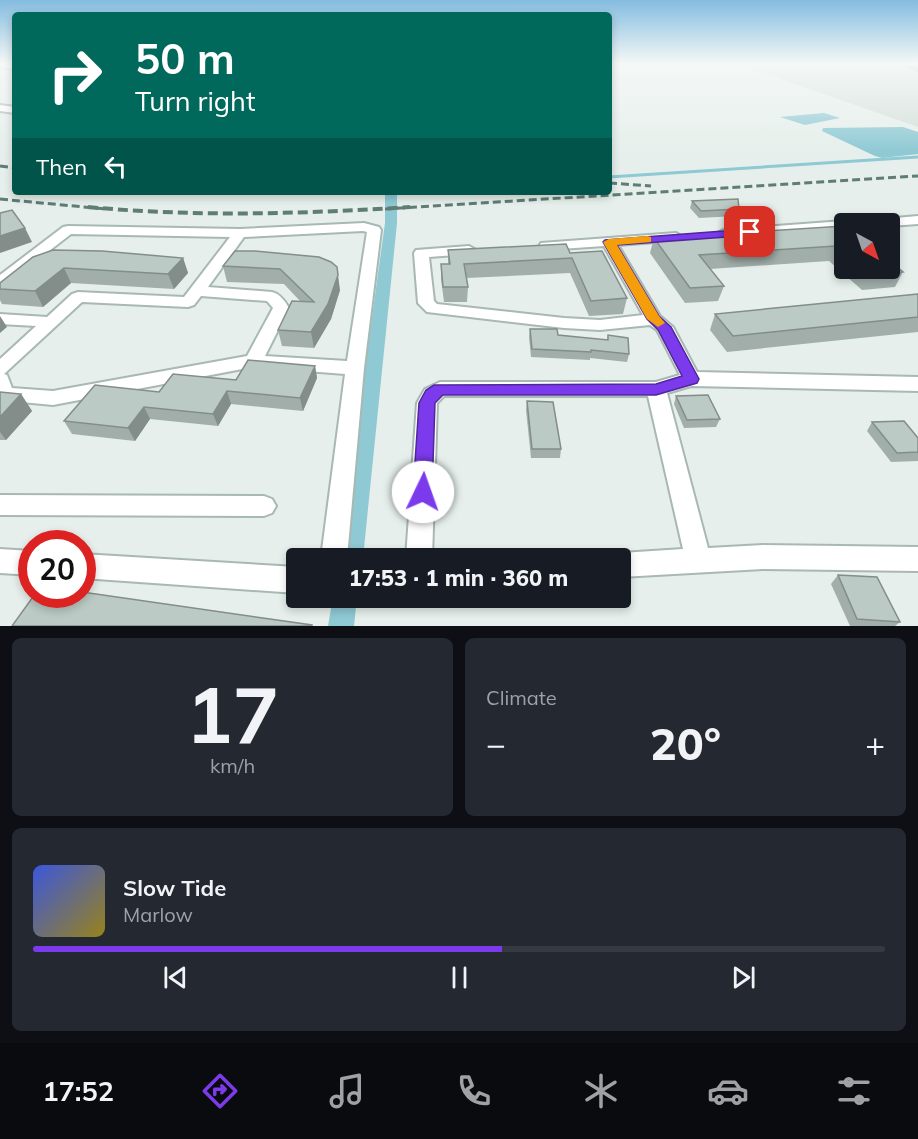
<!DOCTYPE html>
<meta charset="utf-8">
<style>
:root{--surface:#171b24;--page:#242831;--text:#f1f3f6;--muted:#9ea1a6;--line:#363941;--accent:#7c3aed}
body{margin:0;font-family:Mulish,sans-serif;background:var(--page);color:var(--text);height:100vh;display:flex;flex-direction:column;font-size:22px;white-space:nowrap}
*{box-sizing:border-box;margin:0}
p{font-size:20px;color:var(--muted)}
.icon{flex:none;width:33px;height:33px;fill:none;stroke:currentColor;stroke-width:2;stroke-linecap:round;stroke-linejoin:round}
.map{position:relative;height:626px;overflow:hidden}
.sheet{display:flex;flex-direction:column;gap:12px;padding:12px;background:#0d0f14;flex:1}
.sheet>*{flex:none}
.top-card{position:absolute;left:12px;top:12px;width:600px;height:183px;border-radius:6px;box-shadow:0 3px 9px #0003;background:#00695c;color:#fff;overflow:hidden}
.needle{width:39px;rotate:140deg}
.buttons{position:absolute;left:834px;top:213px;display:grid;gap:12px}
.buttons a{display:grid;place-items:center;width:66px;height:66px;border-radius:6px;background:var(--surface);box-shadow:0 3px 9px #0003;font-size:30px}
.speed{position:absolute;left:18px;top:530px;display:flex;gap:12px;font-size:30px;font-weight:700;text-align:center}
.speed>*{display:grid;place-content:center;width:78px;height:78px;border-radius:50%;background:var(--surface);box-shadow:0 3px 9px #0003;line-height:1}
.speed .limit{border:9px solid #d22;background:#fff;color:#111}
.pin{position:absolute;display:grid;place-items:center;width:51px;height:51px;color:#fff;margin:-26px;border-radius:12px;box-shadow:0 3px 9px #0006}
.me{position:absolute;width:66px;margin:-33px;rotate:3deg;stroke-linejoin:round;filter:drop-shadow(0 0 4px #0008)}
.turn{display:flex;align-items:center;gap:21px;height:126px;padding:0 24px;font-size:27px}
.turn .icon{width:78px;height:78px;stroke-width:2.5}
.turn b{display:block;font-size:42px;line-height:51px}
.then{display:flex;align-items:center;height:57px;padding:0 24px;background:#0003;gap:12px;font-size:22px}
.big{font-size:45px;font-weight:800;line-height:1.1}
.sheet .card{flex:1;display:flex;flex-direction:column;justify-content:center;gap:9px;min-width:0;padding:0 21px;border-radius:9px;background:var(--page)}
.sheet .dial{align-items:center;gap:0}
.dial b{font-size:78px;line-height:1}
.song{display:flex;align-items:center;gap:18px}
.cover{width:72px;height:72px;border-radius:9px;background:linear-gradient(135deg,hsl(230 70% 55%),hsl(50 70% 35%))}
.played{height:6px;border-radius:3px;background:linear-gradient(90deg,var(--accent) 55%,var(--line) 55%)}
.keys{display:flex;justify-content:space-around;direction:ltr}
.heat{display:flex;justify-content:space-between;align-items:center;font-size:33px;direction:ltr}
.sheet .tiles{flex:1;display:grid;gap:12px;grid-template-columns:1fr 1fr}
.card:last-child{grid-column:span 2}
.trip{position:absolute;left:286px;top:548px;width:345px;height:60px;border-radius:6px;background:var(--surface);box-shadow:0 3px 9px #0003;font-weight:800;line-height:60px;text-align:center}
.menu{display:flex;height:96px;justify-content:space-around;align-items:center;background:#090b0e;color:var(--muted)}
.menu .icon{width:42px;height:42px}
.menu .current{color:var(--accent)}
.menu b{font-size:27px;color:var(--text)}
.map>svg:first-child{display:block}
</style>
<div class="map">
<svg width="918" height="626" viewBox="0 0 918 626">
<rect width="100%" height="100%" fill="#e6efeb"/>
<!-- built -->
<polygon fill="#d4dfda" points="738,64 918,64 918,127"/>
<!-- water -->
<g fill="#8ec9d4">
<polygon points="824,113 840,118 805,125 780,117"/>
<polygon points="903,127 918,132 918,154 882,158 875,156 822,131 823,128"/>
</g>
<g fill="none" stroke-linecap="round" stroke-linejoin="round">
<!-- stream -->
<polyline stroke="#8ec9d4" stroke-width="3" points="609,177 918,157"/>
<!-- canal -->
<g fill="#8ec9d4" fill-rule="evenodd">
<polygon points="385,192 397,192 397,223 363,558 339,558 385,223"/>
<polygon points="333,597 357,597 354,626 328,626"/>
</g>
<!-- minor casing -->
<g stroke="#a8b8b2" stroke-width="4">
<g id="minor">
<polygon points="0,64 15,66 15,70 0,66"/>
<polygon points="0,105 15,107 15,113 0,111"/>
<polygon points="918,216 918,224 890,226 890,224 866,224 872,220"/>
<polygon points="844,221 850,224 844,224 844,229 723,238 716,234 723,230"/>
<path d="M364 223 379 227 381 230 364 368 347 558H321L345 374 253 367 53 405 0 400V359L36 326 0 324V314L47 317 72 294 78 292 184 297 230 237 71 234 5 285 0 287V275L63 227 68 226 240 229ZM363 231 367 232 347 361 265 356 289 308C285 301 280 294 272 292L208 287 244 237ZM201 296 267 301 273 308 247 356 53 391 12 388 7 375 4 374 82 302 188 307 194 305Z"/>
<polygon points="676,233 683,237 681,240 618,245 660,316 673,327 697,372 918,377 918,391 691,386 667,393 708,548 763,545 918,547 918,571 763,569 621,577 621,558 612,556 621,553 683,549 648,396 444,396 437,403 432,558 406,558 417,403 425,389 440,382 656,382 680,375 657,330 650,325 600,330 564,328 427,312 418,303 414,253 416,250 469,246 476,250 469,254 429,257 434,301 437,304 564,318 600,320 643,315 604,246 546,250 541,249 539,246 541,243"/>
<polygon points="0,495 264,496 272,499 276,506 272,513 264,516 0,515"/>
<polygon points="0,549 32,551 32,575 0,573"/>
<polygon points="82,554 297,567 297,593 82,578"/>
</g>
</g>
<!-- minor -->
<use href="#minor" fill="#fff" fill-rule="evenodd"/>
<!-- rail-far1 -->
<g stroke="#5f7d75" stroke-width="3" stroke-dasharray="8 4" stroke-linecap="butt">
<polyline points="0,166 15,168"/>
<polyline points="609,183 651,186"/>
<polyline points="0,199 105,209"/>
<polyline points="385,209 918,176"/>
</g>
<!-- rail -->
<path stroke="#5f7d75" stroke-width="4" stroke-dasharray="10 5" stroke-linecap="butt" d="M88 207C196 217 302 214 410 207"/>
</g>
<!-- wall -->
<g fill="#a1aea9">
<polygon points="902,64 918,64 918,72 901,66"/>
<polygon points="692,201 739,209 736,216 699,218 690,208"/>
<polygon points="844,226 844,268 890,268 903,272 895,287 862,290 829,261 710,269 724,286 718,301 685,303 650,253 654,238"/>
<polygon points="448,250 570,253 627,298 623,314 589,316 570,273 466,278 468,287 467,302 444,302 441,279 441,264 448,264"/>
<polygon points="235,251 340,290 331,319 314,348 282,346 278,330 301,302 284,284 227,282 223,266"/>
<polygon points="33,257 183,258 188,273 174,289 71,283 43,307 2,304 0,300 0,283"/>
<polygon points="918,294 918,332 727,352 710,330 715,314"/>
<polygon points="530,329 558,335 607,340 608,335 629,354 627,362 590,358 590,360 531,357 529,337"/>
<polygon points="315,366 317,378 303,411 231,404 218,426 150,419 135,441 72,434 64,421 159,392"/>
<polygon points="0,392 21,394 32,411 6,440 0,440"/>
<polygon points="676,396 720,419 716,427 684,428 674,404"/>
<polygon points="527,401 561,449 560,458 531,458 526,410"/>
<polygon points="872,422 918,438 918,461 891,462 867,431"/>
<polygon points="838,575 900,622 895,626 850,626 831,584"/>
</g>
<!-- shaded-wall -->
<g fill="#838d89">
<polygon points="25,228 32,242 0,253 0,236"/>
<polygon points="183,258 188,273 174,289 168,274"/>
<polygon points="64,268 71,283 43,307 35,291"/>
<polygon points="338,275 340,290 331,319 314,348 311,332"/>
<polygon points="0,316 7,327 0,333"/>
<polygon points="315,366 317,378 303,411 300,398"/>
<polygon points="227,391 231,404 218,426 213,414"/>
<polygon points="21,394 32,411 6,440 0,432 0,417"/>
<polygon points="144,407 150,419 135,441 128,428"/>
</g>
<!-- building -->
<g fill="#bbcac4" stroke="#838d89" stroke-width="1.5">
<polygon points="738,199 739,209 701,211 692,201"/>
<polygon points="12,210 25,228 0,236 0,213"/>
<polygon points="844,226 844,253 836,246 699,255 724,286 690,288 654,238"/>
<polygon points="566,244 570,253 602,251 627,298 591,301 572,258 464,264 468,287 443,287 441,264 450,264 448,250"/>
<polygon points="53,250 102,251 183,258 168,274 64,268 35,291 0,289 0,283 33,257"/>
<polygon points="235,251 255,251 319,257 331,262 337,267 338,275 328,304 311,332 278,330 292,301 314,302 280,269 223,266"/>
<polygon points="890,261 903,272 870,275 863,268 890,268"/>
<polygon points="918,294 918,317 733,336 715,314"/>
<polygon points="530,329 557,329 558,335 608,340 608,335 628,338 629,354 591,350 591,352 532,349"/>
<polygon points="248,360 315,366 300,398 227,391 213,414 144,407 128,428 64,421 95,385 159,392 173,374 236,380"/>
<polygon points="0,392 21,394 0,417"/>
<polygon points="708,395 720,419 687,420 676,396"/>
<polygon points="527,401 553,402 561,449 532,449"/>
<polygon points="904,421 918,438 918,452 897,453 872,422"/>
<polygon points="838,575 877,577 900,622 857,619"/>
<polygon points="82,592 312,625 312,626 12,626 35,594 82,594"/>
</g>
<!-- sky -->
<linearGradient id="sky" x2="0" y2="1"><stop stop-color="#84bce0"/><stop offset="0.42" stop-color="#f4f8f6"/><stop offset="1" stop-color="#f4f8f6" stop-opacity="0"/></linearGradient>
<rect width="918" height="152" fill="url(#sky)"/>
<!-- route -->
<polygon fill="#7c3aed" stroke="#51269a" stroke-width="1.5" points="750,229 754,230 754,235 617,245 659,316 671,327 699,379 697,383 656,395 443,395 435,403 432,492 429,497 423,500 416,497 413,492 419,403 426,390 434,385 656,384 682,376 658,330 647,319 603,242 605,240"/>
<!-- slow -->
<polygon fill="#f59e0b" points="647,236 651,237 651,242 617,245 659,316 665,323 658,327 647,319 603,242 609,239"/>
</svg>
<div class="buttons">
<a><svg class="needle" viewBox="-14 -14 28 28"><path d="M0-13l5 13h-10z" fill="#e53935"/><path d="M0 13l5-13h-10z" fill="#9ea1a6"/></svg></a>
</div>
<div class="speed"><div class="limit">20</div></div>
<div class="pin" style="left:750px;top:232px;background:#d93025"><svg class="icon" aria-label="arrive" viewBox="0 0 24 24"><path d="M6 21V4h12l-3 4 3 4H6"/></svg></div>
<svg class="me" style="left:423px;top:492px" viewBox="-20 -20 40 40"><circle r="19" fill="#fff"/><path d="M0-13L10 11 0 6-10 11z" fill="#7c3aed"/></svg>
<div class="trip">17:53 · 1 min · 360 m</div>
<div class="top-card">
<div class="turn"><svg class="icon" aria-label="right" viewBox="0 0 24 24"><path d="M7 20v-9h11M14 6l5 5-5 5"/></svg><div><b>50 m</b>Turn right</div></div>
<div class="then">Then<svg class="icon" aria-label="left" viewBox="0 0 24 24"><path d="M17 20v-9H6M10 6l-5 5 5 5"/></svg></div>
</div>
</div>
<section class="sheet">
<div class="tiles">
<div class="card dial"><b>17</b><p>km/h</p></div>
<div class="card"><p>Climate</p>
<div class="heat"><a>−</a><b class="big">20°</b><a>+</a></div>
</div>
<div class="card">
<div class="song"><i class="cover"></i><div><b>Slow Tide</b><p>Marlow</p></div></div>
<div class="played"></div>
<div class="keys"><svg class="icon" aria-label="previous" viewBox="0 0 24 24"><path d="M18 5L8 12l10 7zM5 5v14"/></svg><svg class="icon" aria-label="pause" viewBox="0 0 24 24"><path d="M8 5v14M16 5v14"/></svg><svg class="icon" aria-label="next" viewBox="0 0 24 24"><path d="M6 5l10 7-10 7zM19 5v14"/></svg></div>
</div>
</div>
</section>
<nav class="menu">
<b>17:52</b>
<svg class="icon current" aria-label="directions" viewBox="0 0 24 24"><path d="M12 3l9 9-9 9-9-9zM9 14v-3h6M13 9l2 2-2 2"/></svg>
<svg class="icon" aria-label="music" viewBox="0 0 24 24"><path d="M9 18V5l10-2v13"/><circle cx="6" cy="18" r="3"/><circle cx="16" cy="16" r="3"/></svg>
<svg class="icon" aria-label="phone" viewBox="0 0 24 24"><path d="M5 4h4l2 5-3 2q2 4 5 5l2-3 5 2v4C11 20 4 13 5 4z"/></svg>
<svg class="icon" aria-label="climate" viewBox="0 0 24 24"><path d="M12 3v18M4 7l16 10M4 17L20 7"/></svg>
<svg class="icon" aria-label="car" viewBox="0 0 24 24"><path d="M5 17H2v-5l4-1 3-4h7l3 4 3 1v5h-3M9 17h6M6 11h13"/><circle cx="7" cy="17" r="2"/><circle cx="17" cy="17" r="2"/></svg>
<svg class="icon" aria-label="filters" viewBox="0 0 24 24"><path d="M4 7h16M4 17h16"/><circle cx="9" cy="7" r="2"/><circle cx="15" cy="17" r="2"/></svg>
</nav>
